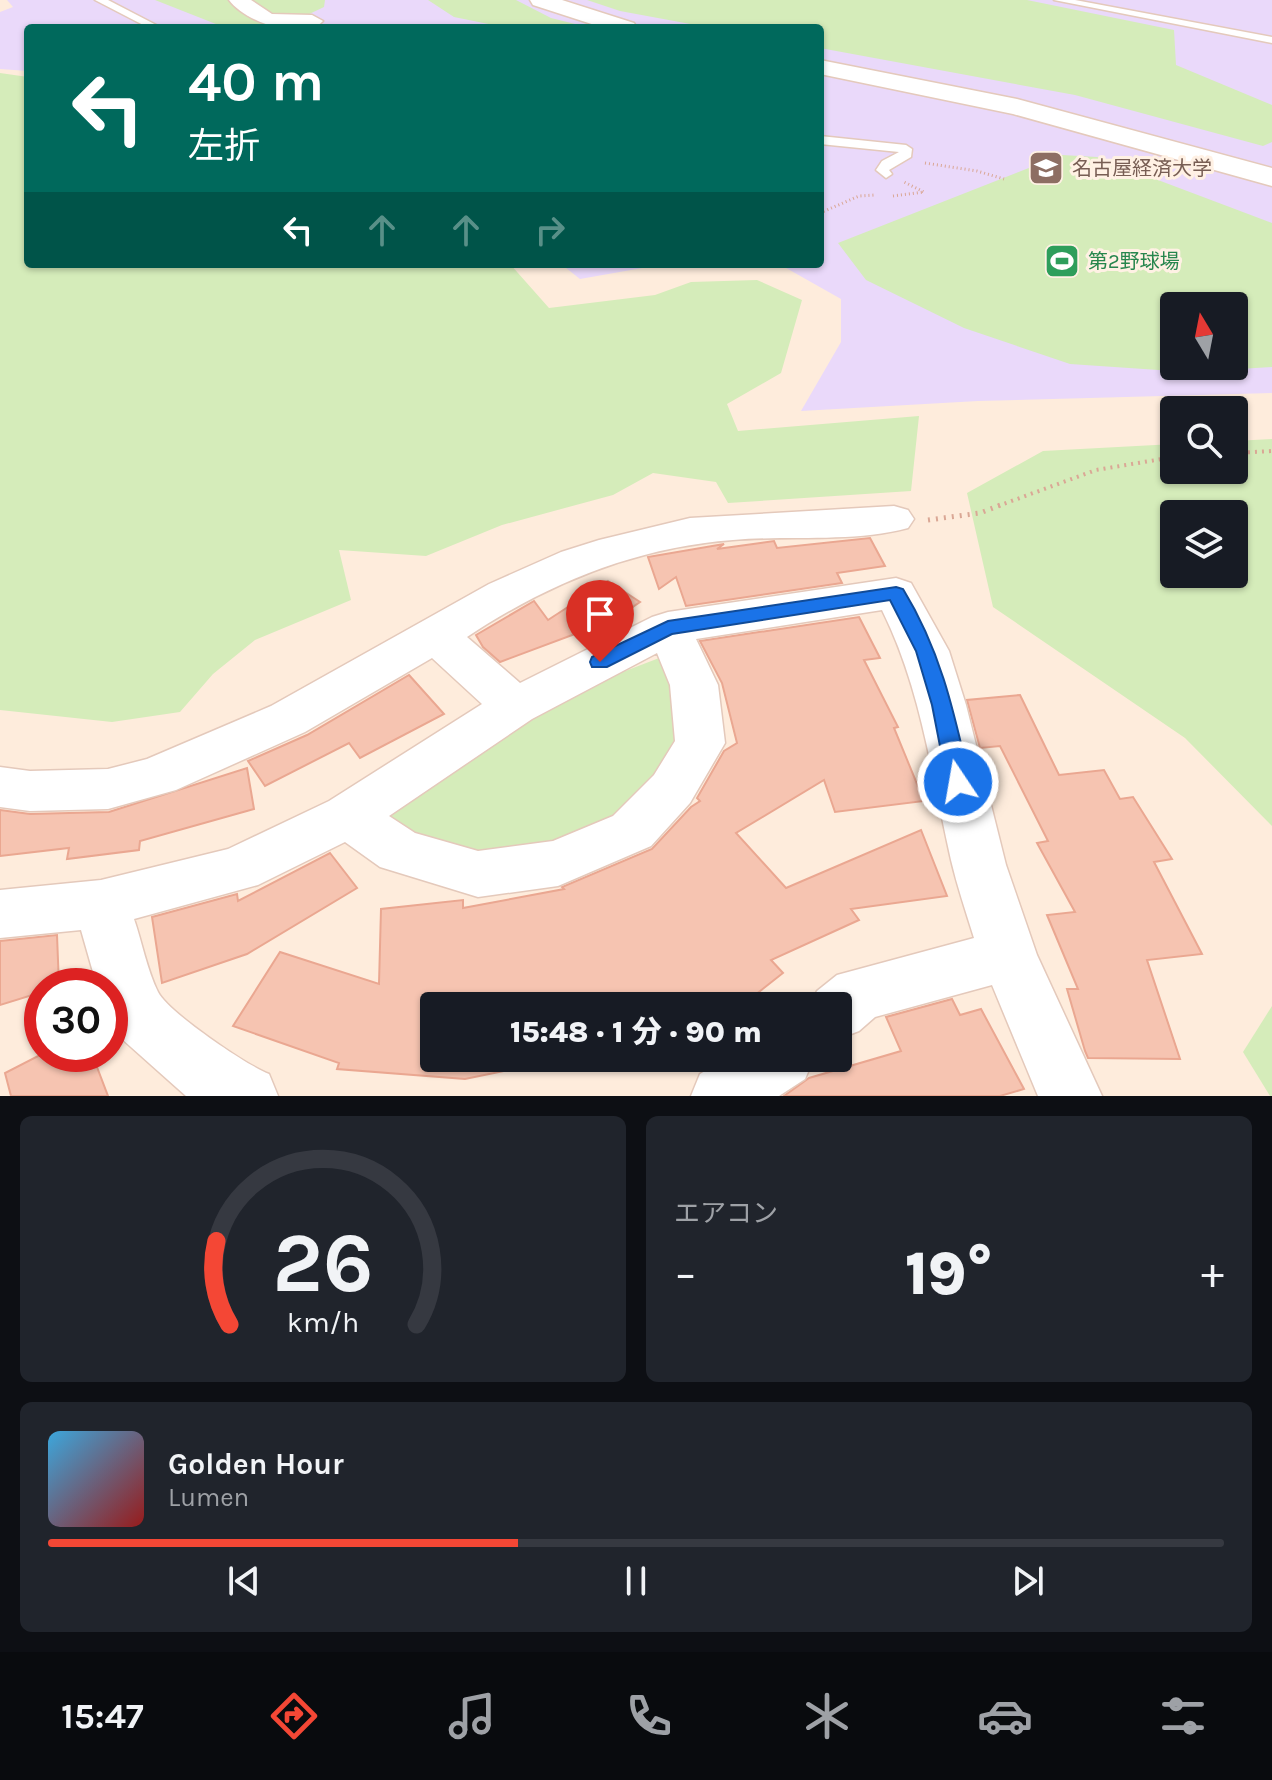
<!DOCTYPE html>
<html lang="ja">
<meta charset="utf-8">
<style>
:root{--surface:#171b24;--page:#20242c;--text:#f1f3f6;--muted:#9ea1a6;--line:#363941;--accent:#f44735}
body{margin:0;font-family:Karla,"Noto Sans JP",sans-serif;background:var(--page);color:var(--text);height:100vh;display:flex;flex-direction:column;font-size:30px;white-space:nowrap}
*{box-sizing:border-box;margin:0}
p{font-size:26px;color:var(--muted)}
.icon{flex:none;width:44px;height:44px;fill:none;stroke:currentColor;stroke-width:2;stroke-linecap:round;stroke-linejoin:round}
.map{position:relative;height:1096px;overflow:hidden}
.side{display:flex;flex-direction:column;gap:20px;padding:20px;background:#0d0f14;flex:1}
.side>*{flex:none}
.banner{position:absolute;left:24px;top:24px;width:800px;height:244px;border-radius:8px;box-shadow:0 2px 6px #0004;background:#00695c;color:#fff;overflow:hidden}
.needle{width:52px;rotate:350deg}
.buttons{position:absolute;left:1160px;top:292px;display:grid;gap:16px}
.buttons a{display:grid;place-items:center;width:88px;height:88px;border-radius:8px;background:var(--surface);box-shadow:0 2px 6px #0004;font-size:40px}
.speed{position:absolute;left:24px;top:968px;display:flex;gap:16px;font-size:40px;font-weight:700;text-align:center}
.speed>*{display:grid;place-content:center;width:104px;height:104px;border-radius:50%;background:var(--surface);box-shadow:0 2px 6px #0004;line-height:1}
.speed .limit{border:12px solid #d22;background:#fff;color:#111}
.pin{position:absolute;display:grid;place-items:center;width:68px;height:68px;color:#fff;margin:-82px -34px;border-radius:50% 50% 50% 0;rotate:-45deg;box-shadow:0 0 8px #0007}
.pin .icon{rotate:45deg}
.me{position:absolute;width:88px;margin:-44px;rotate:348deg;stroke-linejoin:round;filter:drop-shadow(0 0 6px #0008)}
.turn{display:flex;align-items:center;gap:28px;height:168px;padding:0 32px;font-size:36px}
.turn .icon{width:104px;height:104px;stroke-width:2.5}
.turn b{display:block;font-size:56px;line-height:68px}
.lanes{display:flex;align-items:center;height:76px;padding:0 32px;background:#0003;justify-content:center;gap:40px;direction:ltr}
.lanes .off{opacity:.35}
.big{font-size:60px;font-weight:800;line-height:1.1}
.side .tile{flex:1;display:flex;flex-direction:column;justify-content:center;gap:12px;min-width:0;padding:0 28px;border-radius:12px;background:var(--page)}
.side .dial{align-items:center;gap:0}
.dial svg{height:208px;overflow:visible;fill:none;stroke:var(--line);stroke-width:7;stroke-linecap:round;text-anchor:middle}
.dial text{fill:var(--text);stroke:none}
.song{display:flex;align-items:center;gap:24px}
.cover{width:96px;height:96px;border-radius:12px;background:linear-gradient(135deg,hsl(200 70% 55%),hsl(0 70% 35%))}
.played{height:8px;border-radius:4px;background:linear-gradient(90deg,var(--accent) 40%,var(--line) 40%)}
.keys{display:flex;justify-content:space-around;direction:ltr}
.heat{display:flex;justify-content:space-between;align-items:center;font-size:44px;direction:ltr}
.side .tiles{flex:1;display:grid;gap:20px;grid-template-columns:1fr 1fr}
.tile:last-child{grid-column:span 2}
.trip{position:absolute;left:420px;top:992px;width:432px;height:80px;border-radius:8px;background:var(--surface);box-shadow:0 2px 6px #0004;font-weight:800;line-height:80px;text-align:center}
.tab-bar{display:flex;height:128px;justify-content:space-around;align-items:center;background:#090b0e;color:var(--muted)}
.tab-bar .icon{width:56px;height:56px}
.tab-bar .active{color:var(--accent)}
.tab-bar b{font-size:36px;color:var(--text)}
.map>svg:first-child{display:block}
</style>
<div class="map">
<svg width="1272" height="1096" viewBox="0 0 1272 1096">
<rect width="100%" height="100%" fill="#feecdc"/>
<!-- education -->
<g fill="#ead9fa" fill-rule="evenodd">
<path d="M7 0H1272V393L978 401 801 411 841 342V299L779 264H820V28H28V71L0 69V12L13 7ZM1174 306H1234V366H1174Z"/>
<polygon points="561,264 665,264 580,279"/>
</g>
<!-- green -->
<g fill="#d5ecba" fill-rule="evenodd">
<polygon points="155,0 325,0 324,7 282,27 339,24 378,28 226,28"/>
<polygon points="428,0 516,0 551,18 591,28 508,28 454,17"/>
<polygon points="587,0 1027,0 1174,30 1176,65 1272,105 1272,142 1263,146 1075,95 820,48 820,28 712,28 620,11"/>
<polygon points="0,73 28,77 28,264 510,264 549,308 655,295 691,282 757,280 802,300 781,373 727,404 738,431 919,416 911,491 728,503 716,482 653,473 613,495 502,525 426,556 339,550 351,600 255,640 213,674 180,712 112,722 0,710"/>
<path d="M1062 155 1097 157 1272 223V367L1188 372 1070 364 964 328 866 280 838 243ZM1234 306V366H1174V306Z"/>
<path d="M1272 439V826L1185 738 993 607 967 493 1043 451 1174 444V470H1234V441ZM1234 514V574H1174V514Z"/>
<polygon points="667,655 681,745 622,818 563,843 487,854 415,837 380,812 581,688"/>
<polygon points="1272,1006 1272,1096 1270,1096 1243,1052"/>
</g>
<!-- building -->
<g fill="#f6c4b1" stroke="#eaa791" stroke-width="2">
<polygon points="870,538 885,566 837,573 842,583 686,606 676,577 659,589 648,557 724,544 717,549 774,541 777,548"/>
<polygon points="608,581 640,602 615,619 500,662 483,647 476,635 534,601 548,620"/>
<polygon points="859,617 880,658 864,660 898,727 894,728 924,801 835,812 824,780 736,833 786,888 921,830 947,896 851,909 859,920 771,960 783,973 741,1006 434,1006 434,1058 568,1058 465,1079 337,1069 339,1063 233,1026 280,952 379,984 381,909 463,900 463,908 564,889 562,887 652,849 691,807 700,801 697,798 724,751 737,743 722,683 700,641"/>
<polygon points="409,675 444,714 360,758 349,743 265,786 248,761 307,735"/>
<polygon points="1020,695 1059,775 1104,770 1120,799 1133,797 1172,859 1154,862 1202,954 1147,960 1180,1059 1088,1058 1085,1051 1067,989 1078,989 1047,915 1075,912 1037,843 1048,841 1000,746 980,748 967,700"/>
<polygon points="247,768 254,809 140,841 139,850 67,859 69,848 0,856 0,810 30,814 109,812"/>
<polygon points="330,853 357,888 247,954 162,983 152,917 237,894 238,901"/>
<polygon points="57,935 59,986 42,986 42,992 0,1005 0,941"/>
<polygon points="952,999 960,1015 981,1009 1024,1089 1000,1096 784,1096 809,1078 901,1051 886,1017"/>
<polygon points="42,1054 92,1054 108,1096 11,1096 5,1073"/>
</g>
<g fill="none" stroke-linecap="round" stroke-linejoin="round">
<!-- service casing -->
<g stroke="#e4c9bb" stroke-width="3">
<g id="service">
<polygon points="95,0 108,0 162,28 149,28"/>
<polygon points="1054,0 1075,0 1272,37 1272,43"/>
<polygon points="820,136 906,145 912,149 911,157 889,170 892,174 886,178 876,170 882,161 899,152 820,144"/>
</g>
</g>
<!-- minor casing -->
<g stroke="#e4c9bb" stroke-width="3">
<g id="minor">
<path d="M229 0H251L272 14 312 15 323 21C303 43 245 22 229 0Z"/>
<path d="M894 506 908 510 914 519 908 528C852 543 790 535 733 540 636 547 547 584 467 637L520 683 652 617 668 612 896 578 911 583 949 651 966 705 1006 865 1037 955 1102 1096H1038L992 985 875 1017 859 1031 838 1039V1006H810L817 991 837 975 974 938C966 912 957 886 951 860 932 776 921 688 882 610L696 639 718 685 725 743 690 803 651 846 558 886 478 897 380 867 345 842 258 885 134 919C142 942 147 970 158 992 168 1012 246 1065 269 1074L278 1096H186L113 1031 110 986H97L81 930 0 938V890L101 880 228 849 329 801 482 704 432 658 305 732 176 790 108 809 30 811 0 807V767L30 771 108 769 147 759 271 706 489 584 561 552 599 540 690 518ZM657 653 670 685 675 741 654 775 613 816 553 841 478 851 415 833 389 816 532 719Z"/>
<polygon points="727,1058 814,1058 805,1079 779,1096 691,1096 700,1074"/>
</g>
</g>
<!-- tertiary casing -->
<g stroke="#e4c9bb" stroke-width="3">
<g id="tertiary">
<polygon points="530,0 562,0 634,23 637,28 604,28 533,5"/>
<polygon points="820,60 1017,99 1272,168 1272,186 1013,114 820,74"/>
</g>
</g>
<!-- path-far2 -->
<g stroke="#daa795" stroke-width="3" stroke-dasharray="1 3" stroke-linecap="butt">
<polyline points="925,163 977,171 1004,179"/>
<polyline points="893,196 924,192 904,182"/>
<polyline points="820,213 859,196 875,195"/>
</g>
<!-- path-far1 -->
<g stroke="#daa795" stroke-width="4" stroke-dasharray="2 5" stroke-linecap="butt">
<polyline points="1234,453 1272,451"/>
<polyline points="998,506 1096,470 1174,457"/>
</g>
<!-- path -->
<polyline stroke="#daa795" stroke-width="5" stroke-dasharray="2 6" stroke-linecap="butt" points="928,520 980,513 1003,504"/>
<!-- service -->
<use href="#service" fill="#fff" fill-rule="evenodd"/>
<!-- minor -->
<use href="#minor" fill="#fff" fill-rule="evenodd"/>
<!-- tertiary -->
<use href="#tertiary" fill="#fff" fill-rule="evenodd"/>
</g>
<!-- route -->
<path fill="#1a73e8" stroke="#114b97" stroke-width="2" d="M896 587 903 589C941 651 954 712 970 782L966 789 958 791 951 789 947 782 932 705 916 651 890 600 672 634 607 667H592L590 662 592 657 668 621Z"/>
<!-- icons -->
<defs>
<g id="university-square" transform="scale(1.8)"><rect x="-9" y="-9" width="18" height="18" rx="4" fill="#8d6e63" stroke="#fff1e4"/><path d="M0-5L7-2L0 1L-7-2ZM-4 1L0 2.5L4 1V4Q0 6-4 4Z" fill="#fff"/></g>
<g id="stadium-square" transform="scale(1.8)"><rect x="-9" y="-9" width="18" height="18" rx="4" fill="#2e9e5b" stroke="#fff1e4"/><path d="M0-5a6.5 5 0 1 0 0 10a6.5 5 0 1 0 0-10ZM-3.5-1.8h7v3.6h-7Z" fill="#fff"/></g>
</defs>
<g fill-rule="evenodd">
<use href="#university-square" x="1046" y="168"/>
<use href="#stadium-square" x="1062" y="261"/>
</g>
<g text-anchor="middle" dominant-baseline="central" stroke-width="6" stroke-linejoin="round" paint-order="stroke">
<!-- far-education labels -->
<g font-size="20" fill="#785e54" stroke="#fff1e4" text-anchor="start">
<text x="1072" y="168">名古屋経済大学</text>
</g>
<!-- far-leisure labels -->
<g font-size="20" fill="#27864d" stroke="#fff1e4" text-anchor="start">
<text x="1088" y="261">第2野球場</text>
</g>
</g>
</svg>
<div class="buttons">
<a><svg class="needle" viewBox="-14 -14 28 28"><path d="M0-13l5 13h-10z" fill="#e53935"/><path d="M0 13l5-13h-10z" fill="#9ea1a6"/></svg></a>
<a><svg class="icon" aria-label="search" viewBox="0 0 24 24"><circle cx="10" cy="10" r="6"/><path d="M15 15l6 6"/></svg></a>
<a><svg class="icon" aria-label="layers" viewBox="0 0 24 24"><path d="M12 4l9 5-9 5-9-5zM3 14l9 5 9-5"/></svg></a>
</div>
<div class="speed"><div class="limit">30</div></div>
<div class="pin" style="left:600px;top:662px;background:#d93025"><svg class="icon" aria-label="arrive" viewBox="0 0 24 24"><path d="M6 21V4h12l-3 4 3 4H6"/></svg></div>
<svg class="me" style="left:958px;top:782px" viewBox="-20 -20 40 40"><circle r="17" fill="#1a73e8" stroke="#fff" stroke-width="3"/><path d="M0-11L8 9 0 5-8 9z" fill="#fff"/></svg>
<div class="trip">15:48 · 1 分 · 90 m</div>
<div class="banner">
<div class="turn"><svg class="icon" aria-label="left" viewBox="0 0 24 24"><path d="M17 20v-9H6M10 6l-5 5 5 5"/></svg><div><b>40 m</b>左折</div></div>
<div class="lanes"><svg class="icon" aria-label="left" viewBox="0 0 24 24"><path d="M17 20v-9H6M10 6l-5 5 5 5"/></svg><svg class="icon off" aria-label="ahead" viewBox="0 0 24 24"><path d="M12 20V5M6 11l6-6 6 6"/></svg><svg class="icon off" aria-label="ahead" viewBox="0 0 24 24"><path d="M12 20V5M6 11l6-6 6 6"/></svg><svg class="icon off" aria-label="right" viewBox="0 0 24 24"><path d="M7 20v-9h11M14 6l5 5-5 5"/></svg></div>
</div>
</div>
<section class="side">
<div class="tiles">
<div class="tile dial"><svg viewBox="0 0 100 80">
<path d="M14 69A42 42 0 1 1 86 69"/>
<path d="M14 69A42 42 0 0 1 9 37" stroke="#f44735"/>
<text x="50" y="56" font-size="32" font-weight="700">26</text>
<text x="50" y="72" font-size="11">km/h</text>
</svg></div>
<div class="tile"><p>エアコン</p>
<div class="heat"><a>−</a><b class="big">19°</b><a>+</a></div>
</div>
<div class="tile">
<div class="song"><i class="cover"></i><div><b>Golden Hour</b><p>Lumen</p></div></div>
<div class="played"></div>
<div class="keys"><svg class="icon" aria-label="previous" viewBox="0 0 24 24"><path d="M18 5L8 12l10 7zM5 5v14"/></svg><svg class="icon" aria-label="pause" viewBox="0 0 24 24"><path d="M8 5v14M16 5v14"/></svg><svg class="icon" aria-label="next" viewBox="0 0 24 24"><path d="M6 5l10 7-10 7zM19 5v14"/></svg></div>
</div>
</div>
</section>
<nav class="tab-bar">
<b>15:47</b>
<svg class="icon active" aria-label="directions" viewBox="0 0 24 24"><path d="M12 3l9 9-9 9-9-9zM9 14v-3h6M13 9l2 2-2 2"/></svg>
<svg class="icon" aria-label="music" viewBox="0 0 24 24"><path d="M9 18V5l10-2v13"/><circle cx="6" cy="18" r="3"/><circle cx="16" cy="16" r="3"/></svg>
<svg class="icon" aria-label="phone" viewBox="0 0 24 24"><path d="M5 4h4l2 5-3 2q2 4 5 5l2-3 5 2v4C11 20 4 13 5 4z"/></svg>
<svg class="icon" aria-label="climate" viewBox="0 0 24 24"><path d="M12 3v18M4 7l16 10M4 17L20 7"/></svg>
<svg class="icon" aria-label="car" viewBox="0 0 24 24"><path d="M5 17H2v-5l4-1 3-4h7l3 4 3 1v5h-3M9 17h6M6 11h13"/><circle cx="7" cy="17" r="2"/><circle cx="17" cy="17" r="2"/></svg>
<svg class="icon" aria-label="filters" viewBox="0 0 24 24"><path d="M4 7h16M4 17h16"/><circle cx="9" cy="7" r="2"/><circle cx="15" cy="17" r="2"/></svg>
</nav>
